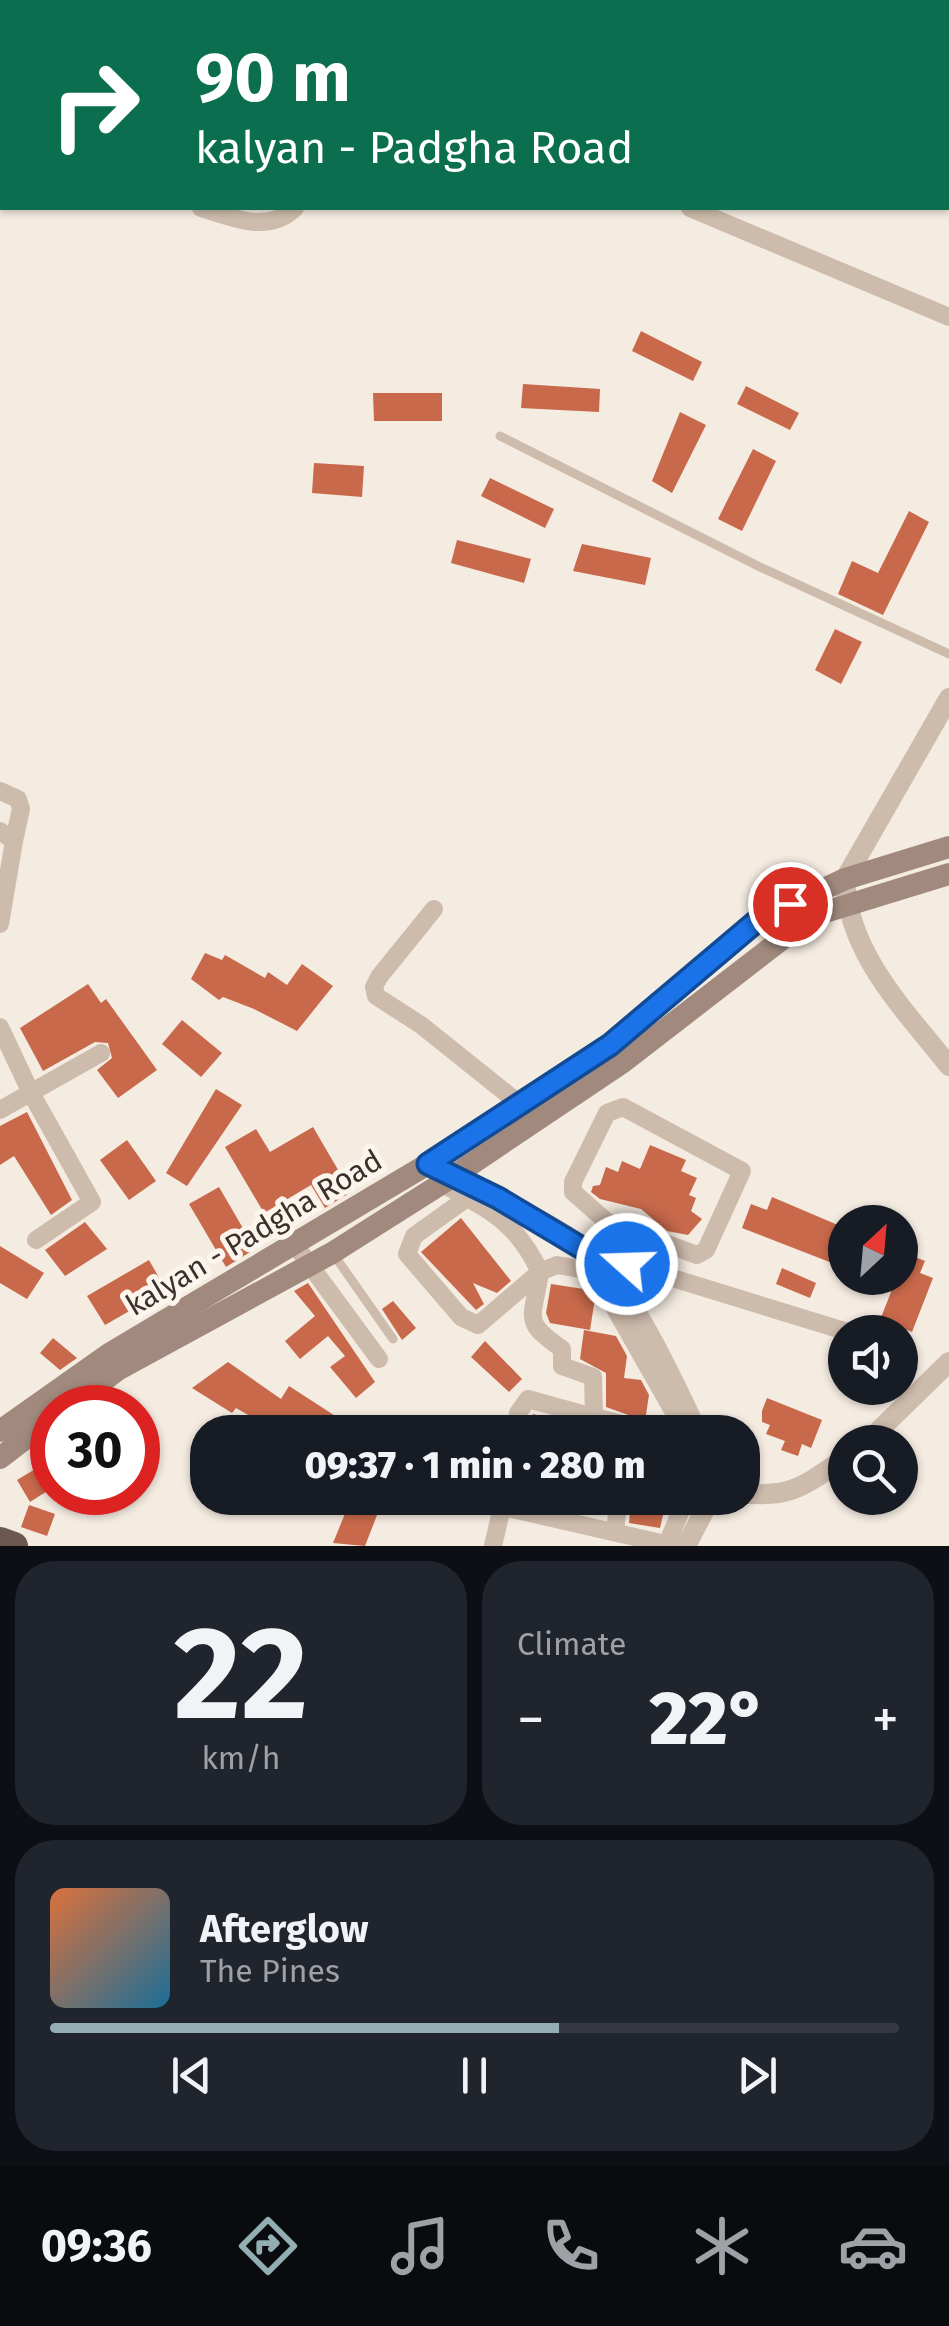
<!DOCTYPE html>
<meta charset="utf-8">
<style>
:root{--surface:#171b24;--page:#20242c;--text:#f1f3f6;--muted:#9ea1a6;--line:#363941;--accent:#92aeb2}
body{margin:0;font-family:"Fira Sans",sans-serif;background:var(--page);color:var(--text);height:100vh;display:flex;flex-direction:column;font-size:38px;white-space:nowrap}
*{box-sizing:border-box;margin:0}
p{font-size:32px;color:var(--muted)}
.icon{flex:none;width:55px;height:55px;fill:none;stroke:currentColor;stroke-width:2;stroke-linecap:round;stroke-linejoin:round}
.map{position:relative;height:1546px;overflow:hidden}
.details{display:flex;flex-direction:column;gap:15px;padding:15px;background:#0d0f14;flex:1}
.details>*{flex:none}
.hud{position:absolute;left:0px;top:0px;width:950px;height:210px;box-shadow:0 2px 8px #0004;background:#0b6e4f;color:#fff;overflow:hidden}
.needle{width:65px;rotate:26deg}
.tools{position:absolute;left:828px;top:1205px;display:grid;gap:20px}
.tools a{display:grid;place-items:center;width:90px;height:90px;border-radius:50%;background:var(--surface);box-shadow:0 2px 8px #0004;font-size:50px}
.speed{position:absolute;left:30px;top:1385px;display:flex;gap:20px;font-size:50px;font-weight:700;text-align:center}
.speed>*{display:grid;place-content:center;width:130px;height:130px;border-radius:50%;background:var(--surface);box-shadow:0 2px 8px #0004;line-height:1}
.speed .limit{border:15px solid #d22;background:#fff;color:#111}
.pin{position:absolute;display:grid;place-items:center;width:85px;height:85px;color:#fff;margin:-42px;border:5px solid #fff;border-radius:50%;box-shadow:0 2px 10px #0007}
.me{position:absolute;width:110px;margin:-55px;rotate:290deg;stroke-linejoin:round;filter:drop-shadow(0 0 8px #0008)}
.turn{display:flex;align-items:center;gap:35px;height:210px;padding:0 30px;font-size:45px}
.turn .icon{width:130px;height:130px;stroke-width:2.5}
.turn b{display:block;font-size:70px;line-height:85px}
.big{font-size:75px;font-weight:800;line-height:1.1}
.details .tile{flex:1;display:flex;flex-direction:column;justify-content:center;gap:15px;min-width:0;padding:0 35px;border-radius:40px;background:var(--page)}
.details .dial{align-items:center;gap:0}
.dial b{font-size:130px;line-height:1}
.song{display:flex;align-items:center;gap:30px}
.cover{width:120px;height:120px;border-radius:15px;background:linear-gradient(135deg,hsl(20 70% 55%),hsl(200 70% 35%))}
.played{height:10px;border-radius:5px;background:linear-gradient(90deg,var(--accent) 60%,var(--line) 60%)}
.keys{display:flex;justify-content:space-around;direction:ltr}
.heat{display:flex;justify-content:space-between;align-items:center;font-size:55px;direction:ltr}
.details .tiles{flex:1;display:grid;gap:15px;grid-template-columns:1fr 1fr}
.tile:last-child{grid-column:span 2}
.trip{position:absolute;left:190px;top:1415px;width:570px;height:100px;border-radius:40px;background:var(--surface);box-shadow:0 2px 8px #0004;font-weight:800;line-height:100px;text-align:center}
.dock{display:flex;height:160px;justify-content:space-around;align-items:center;background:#090b0e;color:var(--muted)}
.dock .icon{width:70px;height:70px}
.dock .selected{color:var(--accent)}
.dock b{font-size:45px;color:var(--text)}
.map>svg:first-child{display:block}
</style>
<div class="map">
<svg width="949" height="1546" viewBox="0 0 949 1546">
<rect width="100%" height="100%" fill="#f4ebe1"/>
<!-- building -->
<g fill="#c8694b">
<polygon points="641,331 702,362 693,381 632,351"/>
<polygon points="523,384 600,389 599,412 521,408"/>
<polygon points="746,386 799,413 790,430 737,404"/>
<polygon points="373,393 442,393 442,421 374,421"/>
<polygon points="680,412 706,425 672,493 652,481"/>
<polygon points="753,449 776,461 742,531 718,519"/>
<polygon points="314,463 364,466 362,497 312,493"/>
<polygon points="490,478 554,509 545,528 481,496"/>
<polygon points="909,511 929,522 883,615 838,594 852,561 878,573"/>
<polygon points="457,540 531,559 524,583 451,563"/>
<polygon points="582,544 651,558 645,585 573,571"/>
<polygon points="835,629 862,642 841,684 815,670"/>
<polygon points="205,953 222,960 225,955 265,978 268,972 287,985 302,964 333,986 297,1031 254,1009 223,997 219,1000 191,979"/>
<polygon points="88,984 101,1003 106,999 157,1070 118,1098 97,1070 112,1058 108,1043 95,1042 43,1071 20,1028"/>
<polygon points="182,1020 222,1053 201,1077 162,1044"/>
<polygon points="216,1089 242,1105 187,1186 166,1173"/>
<polygon points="27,1112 72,1200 51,1215 14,1156 0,1165 0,1126"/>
<polygon points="313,1127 351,1192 325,1208 311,1185 264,1213 225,1147 256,1129 270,1152"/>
<polygon points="127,1140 156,1181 129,1200 100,1160"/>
<polygon points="650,1145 686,1160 681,1171 697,1178 689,1195 696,1198 691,1211 702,1219 688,1235 667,1231 641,1209 600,1199 591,1192 593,1186 600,1185 606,1167 618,1172 622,1161 640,1169"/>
<polygon points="219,1187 255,1249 226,1267 189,1204"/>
<polygon points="772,1197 845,1228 845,1268 742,1228 751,1204 767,1210"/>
<polygon points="461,1218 511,1281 497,1293 473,1283 484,1304 476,1310 421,1252"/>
<polygon points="85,1222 107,1249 65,1276 45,1250"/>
<polygon points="0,1246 44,1273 27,1299 0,1283"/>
<polygon points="900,1251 925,1261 920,1273 933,1278 912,1332 880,1320 893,1287 870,1278 900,1278"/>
<polygon points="149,1260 166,1290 105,1325 87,1296"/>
<polygon points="782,1268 816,1283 810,1298 776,1284"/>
<polygon points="308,1283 375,1382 356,1398 330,1367 345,1356 328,1336 300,1359 285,1341 315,1316 294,1291"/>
<polygon points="551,1284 590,1290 595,1298 590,1330 550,1323 546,1313"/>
<polygon points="393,1301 416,1328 402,1340 382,1309"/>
<polygon points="584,1330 616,1336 627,1356 624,1378 641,1380 649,1395 645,1421 606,1407 606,1373 580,1359"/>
<polygon points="53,1338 77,1358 60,1370 40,1353"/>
<polygon points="485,1341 522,1379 509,1392 471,1357"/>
<polygon points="228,1362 281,1399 289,1386 360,1432 258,1432 264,1424 236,1408 232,1413 192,1388"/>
<polygon points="767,1398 822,1420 811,1448 802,1444 798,1456 781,1450 785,1441 766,1434 770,1425 762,1422 762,1411"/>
<polygon points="533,1414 566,1423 564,1432 528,1432"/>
<polygon points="47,1462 52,1471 52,1488 30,1502 17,1480"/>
<polygon points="631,1498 667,1498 660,1528 629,1523"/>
<polygon points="351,1499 379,1510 365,1546 333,1543"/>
<polygon points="29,1505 55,1514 47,1536 21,1527"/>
</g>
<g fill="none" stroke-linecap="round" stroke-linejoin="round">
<!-- service -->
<g stroke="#cdbbac" stroke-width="9">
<polyline points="500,436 760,567 949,654"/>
<polyline points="334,1255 393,1339"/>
</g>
<!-- minor -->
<g stroke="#cdbbac" stroke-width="18">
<polyline points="0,159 2,159"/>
<path d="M201 208C233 218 268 234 295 208"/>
<polyline points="690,208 949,317"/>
<polyline points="0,791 18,799 21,809 14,841"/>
<polyline points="0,831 14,841 0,924"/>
<polyline points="434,909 379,977 374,987 376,996 421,1025 521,1105"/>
<polyline points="0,1027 31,1093 92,1202 36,1240"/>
<polygon points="623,1107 742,1171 706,1250 697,1255 607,1222 573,1192 573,1182 607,1113"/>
<polyline points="0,1110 101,1053"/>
<path d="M441 1183C490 1211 515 1220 540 1272L478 1325 461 1317 407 1254 414 1236 467 1198"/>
<polyline points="607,1222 591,1253 848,1332"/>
<polyline points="295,1245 379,1359"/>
<path d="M594 1416 593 1377 562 1366V1349C521 1320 533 1320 540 1272L557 1265 591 1271 600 1282 685 1432"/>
<polyline points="515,1432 518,1413 528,1399 582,1414"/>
<polyline points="576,1432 582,1414 619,1423 626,1432"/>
<polyline points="503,1498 508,1508 674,1546"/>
<polyline points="615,1531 619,1498"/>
<polyline points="668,1542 686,1498"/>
<polyline points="493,1546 503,1503"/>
</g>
<!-- tertiary -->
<g stroke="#cdbbac" stroke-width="20">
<path d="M949 698 845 879C848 954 904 1009 949 1066"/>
<path d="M443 1172C483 1194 560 1224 591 1254 639 1301 669 1373 698 1432"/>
<polyline points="867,1442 949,1362"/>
<path d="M742 1493C792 1499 806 1484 845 1458"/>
<polyline points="686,1546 711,1498"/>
</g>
<!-- secondary -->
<g stroke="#a18a7d" stroke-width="22">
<polyline points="67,1408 119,1369 332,1253 452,1177 623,1062 812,916 949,874"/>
<polyline points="0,1431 109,1354 428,1164 610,1045 758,920 845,879 949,847"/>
<polyline points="0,1458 52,1418"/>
</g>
<!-- trunk -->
<polyline stroke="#6c584f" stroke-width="28" points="0,1541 14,1546"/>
</g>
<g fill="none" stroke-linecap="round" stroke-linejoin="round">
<!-- route casing -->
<g stroke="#114b97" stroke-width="25">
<polyline id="route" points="627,1264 590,1253 498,1198 428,1164 610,1045 758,920 790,904"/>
</g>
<!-- route -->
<use href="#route" stroke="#1a73e8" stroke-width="18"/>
</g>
<g text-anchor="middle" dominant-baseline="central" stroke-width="10" stroke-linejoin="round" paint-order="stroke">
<!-- street labels -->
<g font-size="30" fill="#3b302b" stroke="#fbf5ee">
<text transform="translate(254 1233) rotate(-31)">kalyan - Padgha Road</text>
</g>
</g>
</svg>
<div class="tools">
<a><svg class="needle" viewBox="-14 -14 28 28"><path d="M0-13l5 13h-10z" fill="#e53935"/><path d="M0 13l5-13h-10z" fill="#9ea1a6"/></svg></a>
<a><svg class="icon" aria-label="sound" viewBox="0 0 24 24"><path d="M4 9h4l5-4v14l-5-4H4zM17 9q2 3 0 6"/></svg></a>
<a><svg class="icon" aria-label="search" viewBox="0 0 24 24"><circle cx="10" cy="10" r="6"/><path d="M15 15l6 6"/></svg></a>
</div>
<div class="speed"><div class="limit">30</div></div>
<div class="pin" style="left:790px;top:904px;background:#d93025"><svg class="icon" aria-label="arrive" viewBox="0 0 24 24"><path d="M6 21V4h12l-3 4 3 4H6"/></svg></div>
<svg class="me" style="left:627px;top:1264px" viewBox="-20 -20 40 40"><circle r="17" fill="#1a73e8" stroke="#fff" stroke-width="3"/><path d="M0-11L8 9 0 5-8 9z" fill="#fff"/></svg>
<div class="trip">09:37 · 1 min · 280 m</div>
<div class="hud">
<div class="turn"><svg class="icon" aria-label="right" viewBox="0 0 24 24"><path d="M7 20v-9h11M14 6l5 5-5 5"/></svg><div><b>90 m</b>kalyan - Padgha Road</div></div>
</div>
</div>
<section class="details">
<div class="tiles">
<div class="tile dial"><b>22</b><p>km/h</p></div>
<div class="tile"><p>Climate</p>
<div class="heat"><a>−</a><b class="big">22°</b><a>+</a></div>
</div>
<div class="tile">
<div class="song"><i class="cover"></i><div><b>Afterglow</b><p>The Pines</p></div></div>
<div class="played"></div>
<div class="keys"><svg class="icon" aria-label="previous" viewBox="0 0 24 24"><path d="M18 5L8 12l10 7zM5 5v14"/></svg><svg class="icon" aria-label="pause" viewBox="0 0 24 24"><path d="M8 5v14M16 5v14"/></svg><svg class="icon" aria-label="next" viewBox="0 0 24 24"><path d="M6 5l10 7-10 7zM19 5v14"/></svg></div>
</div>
</div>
</section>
<nav class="dock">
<b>09:36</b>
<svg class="icon selected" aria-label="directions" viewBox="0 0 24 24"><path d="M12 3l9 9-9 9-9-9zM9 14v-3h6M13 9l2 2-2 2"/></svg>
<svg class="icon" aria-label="music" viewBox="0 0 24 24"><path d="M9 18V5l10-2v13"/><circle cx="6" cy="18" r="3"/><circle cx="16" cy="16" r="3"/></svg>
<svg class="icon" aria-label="phone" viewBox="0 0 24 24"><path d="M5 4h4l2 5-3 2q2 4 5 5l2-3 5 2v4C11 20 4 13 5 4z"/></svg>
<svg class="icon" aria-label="climate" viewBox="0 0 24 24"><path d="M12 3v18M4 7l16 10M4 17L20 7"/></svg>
<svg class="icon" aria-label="car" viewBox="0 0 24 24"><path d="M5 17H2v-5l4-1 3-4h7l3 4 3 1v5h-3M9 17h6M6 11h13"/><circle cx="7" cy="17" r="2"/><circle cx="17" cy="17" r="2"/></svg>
</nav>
